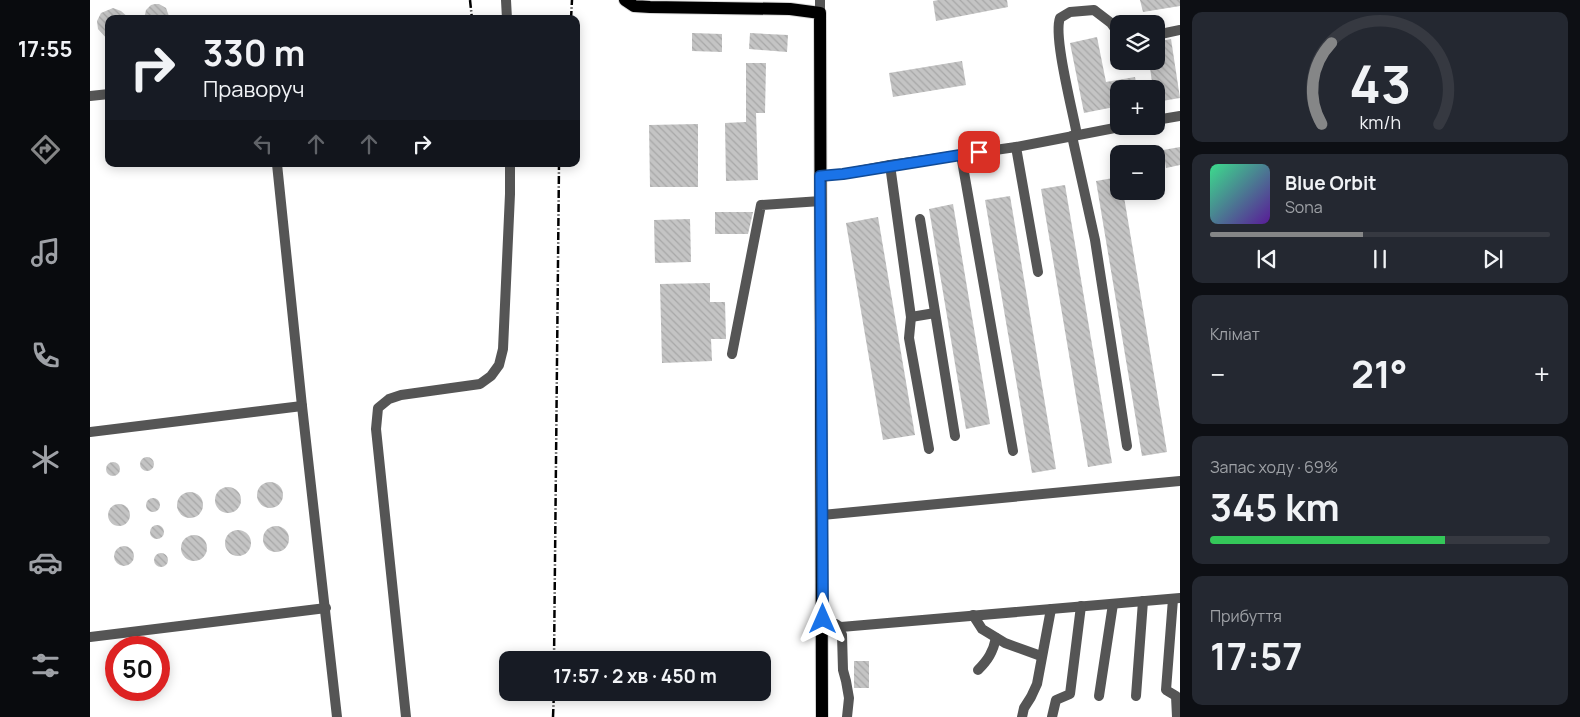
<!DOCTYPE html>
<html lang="uk">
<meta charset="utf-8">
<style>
:root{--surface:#171b24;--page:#242831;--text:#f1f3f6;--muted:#9ea1a6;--line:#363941;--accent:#858687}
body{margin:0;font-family:Manrope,sans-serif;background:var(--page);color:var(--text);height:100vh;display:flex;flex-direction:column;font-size:19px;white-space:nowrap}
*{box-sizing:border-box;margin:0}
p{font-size:16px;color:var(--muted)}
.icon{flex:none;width:28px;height:28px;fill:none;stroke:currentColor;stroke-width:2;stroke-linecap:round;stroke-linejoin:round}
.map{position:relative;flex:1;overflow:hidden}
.panel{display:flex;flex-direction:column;gap:12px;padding:12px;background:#0d0f14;width:400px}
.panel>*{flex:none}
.banner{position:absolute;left:15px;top:15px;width:475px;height:152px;border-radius:10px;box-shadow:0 2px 12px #0003;background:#171b24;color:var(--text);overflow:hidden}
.tools{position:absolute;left:1020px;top:15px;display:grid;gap:10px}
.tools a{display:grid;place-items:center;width:55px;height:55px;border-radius:10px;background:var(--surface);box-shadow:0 2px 12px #0003;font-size:25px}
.speed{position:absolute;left:15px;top:636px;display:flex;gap:10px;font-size:25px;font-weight:700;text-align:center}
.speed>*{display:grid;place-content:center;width:65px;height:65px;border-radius:50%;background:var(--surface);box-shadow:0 2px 12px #0003;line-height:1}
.speed .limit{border:8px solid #d22;background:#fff;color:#111}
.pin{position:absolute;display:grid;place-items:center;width:42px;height:42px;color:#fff;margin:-21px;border-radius:10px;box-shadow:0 2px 8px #0006}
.me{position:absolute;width:55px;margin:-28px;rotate:0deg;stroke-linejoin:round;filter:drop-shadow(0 0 4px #0008)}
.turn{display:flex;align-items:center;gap:18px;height:105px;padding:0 15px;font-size:22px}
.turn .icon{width:65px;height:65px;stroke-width:2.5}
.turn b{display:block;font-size:35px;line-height:42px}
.lanes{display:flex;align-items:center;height:48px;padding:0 15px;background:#0003;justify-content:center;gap:25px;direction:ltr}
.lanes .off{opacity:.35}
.big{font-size:38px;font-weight:700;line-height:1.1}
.panel .tile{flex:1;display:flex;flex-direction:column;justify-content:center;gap:8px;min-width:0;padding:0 18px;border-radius:10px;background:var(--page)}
.panel .dial{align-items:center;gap:0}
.dial svg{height:130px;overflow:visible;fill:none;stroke:var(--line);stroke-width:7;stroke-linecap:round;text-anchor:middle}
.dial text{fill:var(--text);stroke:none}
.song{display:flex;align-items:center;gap:15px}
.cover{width:60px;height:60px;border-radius:8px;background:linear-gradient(135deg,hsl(150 70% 55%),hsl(270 70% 35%))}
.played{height:5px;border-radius:2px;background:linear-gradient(90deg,var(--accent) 45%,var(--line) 45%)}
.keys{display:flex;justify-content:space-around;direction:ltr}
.heat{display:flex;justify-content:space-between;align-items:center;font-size:28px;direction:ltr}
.charge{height:8px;border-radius:4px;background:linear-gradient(90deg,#34c759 69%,var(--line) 0)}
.trip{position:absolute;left:409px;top:651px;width:272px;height:50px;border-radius:10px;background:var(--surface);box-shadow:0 2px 12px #0003;font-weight:700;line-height:50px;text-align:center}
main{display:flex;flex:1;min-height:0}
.tabs{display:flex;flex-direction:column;width:90px;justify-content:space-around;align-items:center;background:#090b0e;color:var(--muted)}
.tabs .icon{width:35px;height:35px}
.tabs .active{color:var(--accent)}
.tabs b{font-size:22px;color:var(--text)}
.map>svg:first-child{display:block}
</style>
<main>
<nav class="tabs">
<b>17:55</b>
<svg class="icon active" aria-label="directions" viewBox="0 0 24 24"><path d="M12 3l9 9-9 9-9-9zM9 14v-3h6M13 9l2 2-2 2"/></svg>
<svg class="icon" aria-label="music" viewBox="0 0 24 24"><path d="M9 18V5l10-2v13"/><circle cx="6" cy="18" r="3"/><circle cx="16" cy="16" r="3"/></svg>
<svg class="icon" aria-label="phone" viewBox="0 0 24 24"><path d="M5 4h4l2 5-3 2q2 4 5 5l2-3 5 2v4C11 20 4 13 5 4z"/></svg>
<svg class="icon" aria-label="climate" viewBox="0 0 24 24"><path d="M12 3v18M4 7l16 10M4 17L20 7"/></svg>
<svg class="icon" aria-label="car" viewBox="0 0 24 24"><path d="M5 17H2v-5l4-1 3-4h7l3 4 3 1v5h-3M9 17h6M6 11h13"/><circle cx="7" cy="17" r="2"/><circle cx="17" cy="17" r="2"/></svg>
<svg class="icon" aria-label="filters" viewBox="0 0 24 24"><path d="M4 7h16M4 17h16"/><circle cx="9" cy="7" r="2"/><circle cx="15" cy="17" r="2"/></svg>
</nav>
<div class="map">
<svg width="1090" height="717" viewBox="0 0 1090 717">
<defs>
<pattern id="building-back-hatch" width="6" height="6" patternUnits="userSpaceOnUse" patternTransform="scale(1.25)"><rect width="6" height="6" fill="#c4c4c4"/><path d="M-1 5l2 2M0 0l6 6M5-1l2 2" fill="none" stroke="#a7a7a7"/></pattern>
</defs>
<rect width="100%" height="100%" fill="#fff"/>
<!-- building -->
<g fill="url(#building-back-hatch)">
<polygon points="849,0 917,0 918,7 846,21 843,1"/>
<polygon points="1050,0 1090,0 1090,6 1053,12"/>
<polygon points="65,4 69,4 76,8 80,19 54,19 56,10 61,5"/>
<polygon points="23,8 31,11 40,19 19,19 19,41 8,29 7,21 11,13"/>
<polygon points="602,33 632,34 632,52 602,51"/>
<polygon points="660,33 698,35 697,52 659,49"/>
<polygon points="1007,37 1016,82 1045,77 1047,89 1029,89 1029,106 994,113 980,43"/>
<polygon points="1081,39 1090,98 1066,102 1066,89 1063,89 1059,61 1066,61 1066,42"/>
<polygon points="872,61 876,85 803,97 799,73"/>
<polygon points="656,63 676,63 675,113 666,113 668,180 636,181 635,123 656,122"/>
<polygon points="608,124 608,187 560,187 559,125"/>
<polygon points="1090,147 1090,165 1076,168 1073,150"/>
<polygon points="1029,177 1029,191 1033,191 1077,452 1052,456 1006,181"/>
<polygon points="975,185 1022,463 998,467 951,189"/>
<polygon points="920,196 966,469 942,473 895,200"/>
<polygon points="863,204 900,424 876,429 839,209"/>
<polygon points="625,212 663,212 658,234 625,234"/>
<polygon points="788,217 825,435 793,440 756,223"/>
<polygon points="600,219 601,262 565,263 564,220"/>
<polygon points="620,283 620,302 635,302 636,339 621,339 622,361 572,363 570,284"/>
<circle cx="57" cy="464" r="7"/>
<circle cx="23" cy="469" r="7"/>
<circle cx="180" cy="495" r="13"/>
<circle cx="138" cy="500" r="13"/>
<circle cx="100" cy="505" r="13"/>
<circle cx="63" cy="505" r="7"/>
<circle cx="29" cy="515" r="11"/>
<circle cx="67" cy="532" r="7"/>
<circle cx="186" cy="539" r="13"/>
<circle cx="148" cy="543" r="13"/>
<circle cx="104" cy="548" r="13"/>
<circle cx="34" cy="556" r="10"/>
<circle cx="71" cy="560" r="7"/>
<rect x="764" y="661" width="15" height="27"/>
</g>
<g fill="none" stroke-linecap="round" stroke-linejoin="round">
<!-- major casing -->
<g stroke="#dbdbdb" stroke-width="14">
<polyline id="major" points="535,0 544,6 560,7 700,9 730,13 732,717"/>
</g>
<!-- minor -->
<g stroke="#555" stroke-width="10">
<polyline points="416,0 417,19"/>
<polyline points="730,13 730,0"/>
<polyline points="1066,35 1090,30"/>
<polyline points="0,96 19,94"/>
<polyline points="1066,120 1090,116"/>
<path d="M987 135C983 112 963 36 970 18L980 12 1004 10 1021 23 1029 34"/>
<polyline points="982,136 1005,240 1037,446"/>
<polyline points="926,147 948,272"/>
<polyline points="871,155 923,451"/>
<polyline points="187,164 212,406 247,717"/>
<polyline points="800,165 821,317 819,338 839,449"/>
<polyline points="730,176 753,174 800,165 926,147 1035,126"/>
<polyline points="830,219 865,436"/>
<polyline points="821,317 845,313"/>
<polyline points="642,354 671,205 731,201"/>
<polyline points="0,432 212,406"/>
<polyline points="732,515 1090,481"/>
<polyline points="1083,599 1076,690 1086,696 1087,717"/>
<polyline points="883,615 892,629 915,643 951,656"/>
<polyline points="733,619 751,627 1090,598"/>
<polyline points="746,624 752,635 753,670 756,681 759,698 757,717"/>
<polyline points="0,637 236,608"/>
<path d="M888 670C898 660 903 652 906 638"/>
<polyline points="1009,696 1023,604"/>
<polyline points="1046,696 1053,601"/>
<polyline points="316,717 286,429 288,408 299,399 311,395 390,384 401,376 409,365 413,349 420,194 420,164"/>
<polyline points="932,717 934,708 941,697 947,684 961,609"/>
<polyline points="962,717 966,700 980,694 991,606"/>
</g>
<!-- major -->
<use href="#major" stroke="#000" stroke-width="12"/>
<!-- rail -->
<g stroke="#000" stroke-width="2.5" stroke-dasharray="8 2.5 1 2.5" stroke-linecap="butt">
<polyline points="380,0 382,19"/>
<polyline points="481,19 482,0"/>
<polyline points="464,660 469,164"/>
<polyline points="463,717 464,692"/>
</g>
</g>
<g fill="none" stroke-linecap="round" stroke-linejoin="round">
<!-- route casing -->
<g stroke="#114b97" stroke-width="12">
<polyline id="route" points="733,619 730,176 753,174 889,152"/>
</g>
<!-- route -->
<use href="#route" stroke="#1a73e8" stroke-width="9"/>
</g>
</svg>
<div class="tools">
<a><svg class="icon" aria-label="layers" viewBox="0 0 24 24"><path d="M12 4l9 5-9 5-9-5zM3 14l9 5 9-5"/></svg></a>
<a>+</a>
<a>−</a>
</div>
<div class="speed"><div class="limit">50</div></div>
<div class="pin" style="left:889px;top:152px;background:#d93025"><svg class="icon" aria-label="arrive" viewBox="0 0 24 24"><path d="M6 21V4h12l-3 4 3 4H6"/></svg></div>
<svg class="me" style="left:733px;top:619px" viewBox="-20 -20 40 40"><path d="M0-17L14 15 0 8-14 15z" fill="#1a73e8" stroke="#fff" stroke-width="4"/></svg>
<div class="trip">17:57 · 2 хв · 450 m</div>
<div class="banner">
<div class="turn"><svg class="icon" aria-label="right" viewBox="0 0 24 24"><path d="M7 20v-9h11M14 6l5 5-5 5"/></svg><div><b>330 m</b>Праворуч</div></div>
<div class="lanes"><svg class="icon off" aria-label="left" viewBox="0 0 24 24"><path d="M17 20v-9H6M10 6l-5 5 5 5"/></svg><svg class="icon off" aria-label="ahead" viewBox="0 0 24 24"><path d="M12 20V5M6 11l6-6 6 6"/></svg><svg class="icon off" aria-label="ahead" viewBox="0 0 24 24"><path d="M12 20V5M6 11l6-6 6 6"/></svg><svg class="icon" aria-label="right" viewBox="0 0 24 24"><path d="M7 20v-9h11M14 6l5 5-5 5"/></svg></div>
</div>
</div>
<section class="panel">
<div class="tile dial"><svg viewBox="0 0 100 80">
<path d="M14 69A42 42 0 1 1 86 69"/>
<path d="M14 69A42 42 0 0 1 20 19" stroke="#858687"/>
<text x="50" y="56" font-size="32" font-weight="700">43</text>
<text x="50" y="72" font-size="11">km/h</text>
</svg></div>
<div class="tile">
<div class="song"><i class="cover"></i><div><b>Blue Orbit</b><p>Sona</p></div></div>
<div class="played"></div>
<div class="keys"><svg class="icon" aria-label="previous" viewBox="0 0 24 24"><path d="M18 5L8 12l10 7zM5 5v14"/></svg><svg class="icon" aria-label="pause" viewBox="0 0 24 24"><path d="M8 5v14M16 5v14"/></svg><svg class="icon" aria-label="next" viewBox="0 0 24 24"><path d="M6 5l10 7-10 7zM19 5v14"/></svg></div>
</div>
<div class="tile"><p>Клімат</p>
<div class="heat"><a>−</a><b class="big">21°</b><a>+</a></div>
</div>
<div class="tile"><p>Запас ходу · 69%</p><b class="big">345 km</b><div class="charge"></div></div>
<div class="tile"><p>Прибуття</p><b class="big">17:57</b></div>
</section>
</main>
